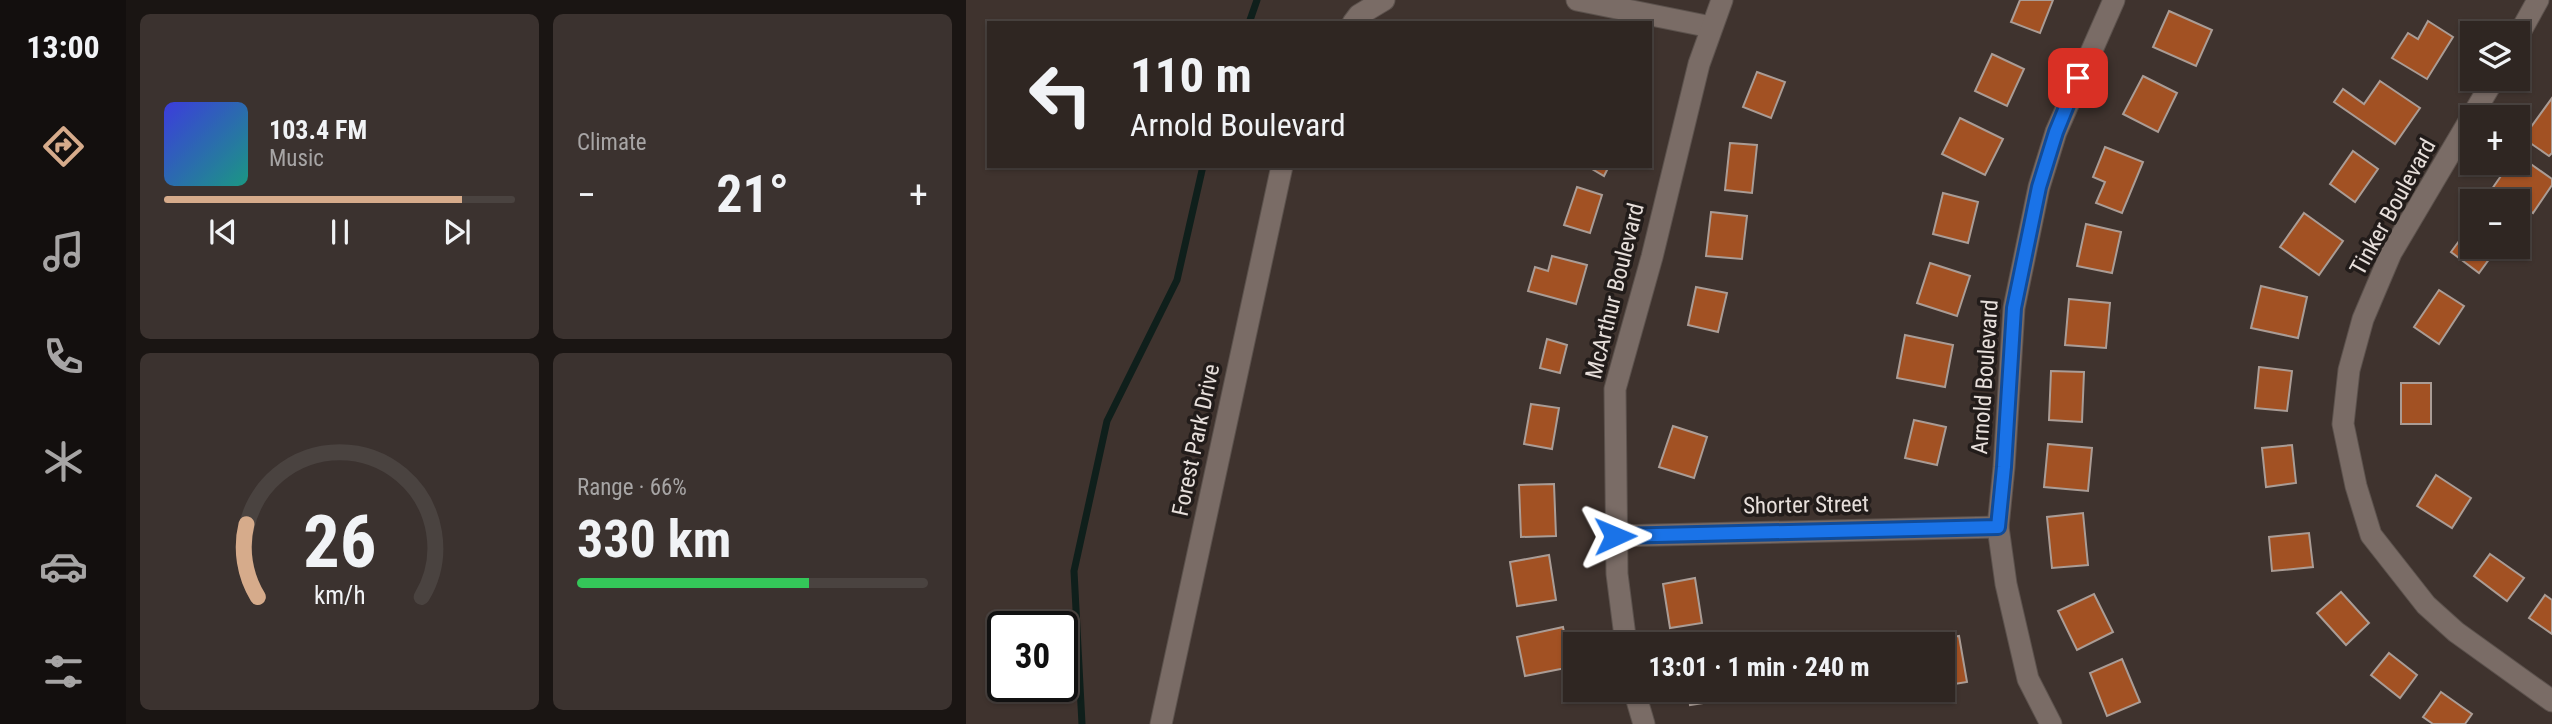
<!DOCTYPE html>
<meta charset="utf-8">
<style>
:root{--surface:#2f2622;--page:#3b322f;--text:#f1f3f6;--muted:#a7a5a5;--line:#4a4340;--accent:#d6ab8b}
body{margin:0;font-family:"Roboto Condensed",sans-serif;background:var(--page);color:var(--text);height:100vh;display:flex;flex-direction:column;font-size:26px;white-space:nowrap}
*{box-sizing:border-box;margin:0}
p{font-size:23px;color:var(--muted)}
.icon{flex:none;width:38px;height:38px;fill:none;stroke:currentColor;stroke-width:2;stroke-linecap:round;stroke-linejoin:round}
.map{position:relative;flex:1;overflow:hidden}
.panel{display:flex;flex-direction:column;gap:14px;padding:14px;background:#1a1513;width:840px}
.panel>*{flex:none}
.top-card{position:absolute;left:21px;top:21px;width:665px;height:147px;border-radius:0px;box-shadow:0 2px 5px #0004,0 0 0 2px var(--line);background:#2f2622;color:var(--text);overflow:hidden}
.controls{position:absolute;left:1494px;top:21px;display:grid;gap:14px}
.controls a{display:grid;place-items:center;width:70px;height:70px;border-radius:0px;background:var(--surface);box-shadow:0 2px 5px #0004,0 0 0 2px var(--line);font-size:35px}
.speed{position:absolute;left:21px;top:611px;display:flex;gap:14px;font-size:35px;font-weight:700;text-align:center}
.speed>*{display:grid;place-content:center;width:91px;height:91px;border-radius:50%;background:var(--surface);box-shadow:0 2px 5px #0004,0 0 0 2px var(--line);line-height:1}
.speed .limit{border:4px solid #111;border-radius:10px;background:#fff;color:#111}
.pin{position:absolute;display:grid;place-items:center;width:60px;height:60px;color:#fff;margin:-30px;border-radius:14px;box-shadow:0 4px 10px #0006}
.me{position:absolute;width:77px;margin:-38px;rotate:89deg;stroke-linejoin:round;filter:drop-shadow(0 0 5px #0008)}
.turn{display:flex;align-items:center;gap:24px;height:147px;padding:0 28px;font-size:32px}
.turn .icon{width:91px;height:91px;stroke-width:2.5}
.turn b{display:block;font-size:49px;line-height:60px}
.big{font-size:52px;font-weight:700;line-height:1.1}
.panel .widget{flex:1;display:flex;flex-direction:column;justify-content:center;gap:10px;min-width:0;padding:0 24px;border-radius:10px;background:var(--page)}
.panel .dial{align-items:center;gap:0}
.dial svg{height:182px;overflow:visible;fill:none;stroke:var(--line);stroke-width:7;stroke-linecap:round;text-anchor:middle}
.dial text{fill:var(--text);stroke:none}
.song{display:flex;align-items:center;gap:21px}
.cover{width:84px;height:84px;border-radius:10px;background:linear-gradient(135deg,hsl(240 70% 55%),hsl(170 70% 35%))}
.played{height:7px;border-radius:4px;background:linear-gradient(90deg,var(--accent) 85%,var(--line) 85%)}
.keys{display:flex;justify-content:space-around;direction:ltr}
.heat{display:flex;justify-content:space-between;align-items:center;font-size:38px;direction:ltr}
.charge{height:10px;border-radius:5px;background:linear-gradient(90deg,#34c759 66%,var(--line) 0)}
.panel .tiles{flex:1;display:grid;gap:14px;grid-template-columns:repeat(2,1fr)}
.trip{position:absolute;left:597px;top:632px;width:392px;height:70px;border-radius:0px;background:var(--surface);box-shadow:0 2px 5px #0004,0 0 0 2px var(--line);font-weight:700;line-height:70px;text-align:center}
main{display:flex;flex:1;min-height:0}
.tab-bar{display:flex;flex-direction:column;width:126px;justify-content:space-around;align-items:center;background:#130f0e;color:var(--muted)}
.tab-bar .icon{width:49px;height:49px}
.tab-bar .on{color:var(--accent)}
.tab-bar b{font-size:32px;color:var(--text)}
.map>svg:first-child{display:block}
</style>
<main>
<nav class="tab-bar">
<b>13:00</b>
<svg class="icon on" aria-label="directions" viewBox="0 0 24 24"><path d="M12 3l9 9-9 9-9-9zM9 14v-3h6M13 9l2 2-2 2"/></svg>
<svg class="icon" aria-label="music" viewBox="0 0 24 24"><path d="M9 18V5l10-2v13"/><circle cx="6" cy="18" r="3"/><circle cx="16" cy="16" r="3"/></svg>
<svg class="icon" aria-label="phone" viewBox="0 0 24 24"><path d="M5 4h4l2 5-3 2q2 4 5 5l2-3 5 2v4C11 20 4 13 5 4z"/></svg>
<svg class="icon" aria-label="climate" viewBox="0 0 24 24"><path d="M12 3v18M4 7l16 10M4 17L20 7"/></svg>
<svg class="icon" aria-label="car" viewBox="0 0 24 24"><path d="M5 17H2v-5l4-1 3-4h7l3 4 3 1v5h-3M9 17h6M6 11h13"/><circle cx="7" cy="17" r="2"/><circle cx="17" cy="17" r="2"/></svg>
<svg class="icon" aria-label="filters" viewBox="0 0 24 24"><path d="M4 7h16M4 17h16"/><circle cx="9" cy="7" r="2"/><circle cx="15" cy="17" r="2"/></svg>
</nav>
<section class="panel">
<div class="tiles">
<div class="widget">
<div class="song"><i class="cover"></i><div><b>103.4 FM</b><p>Music</p></div></div>
<div class="played"></div>
<div class="keys"><svg class="icon" aria-label="previous" viewBox="0 0 24 24"><path d="M18 5L8 12l10 7zM5 5v14"/></svg><svg class="icon" aria-label="pause" viewBox="0 0 24 24"><path d="M8 5v14M16 5v14"/></svg><svg class="icon" aria-label="next" viewBox="0 0 24 24"><path d="M6 5l10 7-10 7zM19 5v14"/></svg></div>
</div>
<div class="widget"><p>Climate</p>
<div class="heat"><a>−</a><b class="big">21°</b><a>+</a></div>
</div>
<div class="widget dial"><svg viewBox="0 0 100 80">
<path d="M14 69A42 42 0 1 1 86 69"/>
<path d="M14 69A42 42 0 0 1 9 37" stroke="#d6ab8b"/>
<text x="50" y="56" font-size="32" font-weight="700">26</text>
<text x="50" y="72" font-size="11">km/h</text>
</svg></div>
<div class="widget"><p>Range · 66%</p><b class="big">330 km</b><div class="charge"></div></div>
</div>
</section>
<div class="map">
<svg width="1586" height="724" viewBox="0 0 1586 724">
<rect width="100%" height="100%" fill="#3f332e"/>
<g fill="none" stroke-linecap="round" stroke-linejoin="round">
<!-- stream -->
<g stroke="#0f1f1b" stroke-width="7">
<polyline points="283,23 291,0"/>
<polyline points="116,724 108,571 141,421 211,280 237,166"/>
</g>
</g>
<!-- building -->
<g fill="#a25123" stroke="#aa9c95" stroke-width="2">
<polygon points="1054,0 1087,0 1074,33 1045,22"/>
<polygon points="1203,11 1246,30 1230,66 1187,47"/>
<polygon points="1462,21 1487,37 1461,79 1426,58 1442,33 1452,39"/>
<polygon points="1026,54 1058,69 1041,106 1009,91"/>
<polygon points="791,72 819,82 805,118 777,107"/>
<polygon points="1177,76 1211,93 1192,132 1157,114"/>
<polygon points="1414,81 1454,108 1429,144 1368,102 1377,89 1398,104"/>
<polygon points="1586,98 1586,153 1583,156 1557,138"/>
<polygon points="994,118 1037,139 1019,175 976,154"/>
<polygon points="764,143 791,145 786,193 759,190"/>
<polygon points="1139,147 1177,162 1156,213 1130,203 1139,182 1127,177"/>
<polygon points="1387,151 1412,169 1389,202 1364,184"/>
<polygon points="1552,155 1586,179 1586,185 1567,213 1557,206 1552,212 1552,201 1522,201 1519,199 1544,163 1552,163"/>
<polygon points="621,166 643,166 638,176"/>
<polygon points="611,187 636,195 624,233 598,225"/>
<polygon points="977,193 1012,202 1002,243 967,234"/>
<polygon points="745,212 781,216 776,259 740,256"/>
<polygon points="1338,213 1377,241 1353,275 1314,247"/>
<polygon points="1507,222 1507,247 1532,247 1513,273 1485,252"/>
<polygon points="1120,224 1155,232 1146,273 1111,266"/>
<polygon points="586,256 621,265 610,304 562,291 569,267 582,271"/>
<polygon points="964,263 1004,276 991,316 951,303"/>
<polygon points="1295,286 1341,297 1332,338 1285,328"/>
<polygon points="730,287 761,293 752,332 722,325"/>
<polygon points="1473,290 1498,306 1473,344 1448,327"/>
<polygon points="1103,299 1144,303 1140,348 1099,345"/>
<polygon points="939,335 987,345 979,387 931,378"/>
<polygon points="581,339 601,345 594,373 574,368"/>
<polygon points="1293,367 1326,371 1321,411 1289,408"/>
<polygon points="1085,371 1118,372 1116,422 1083,420"/>
<rect x="1435" y="383" width="30" height="41"/>
<polygon points="565,404 593,408 586,449 558,444"/>
<polygon points="948,420 980,427 971,465 939,458"/>
<polygon points="707,426 741,437 728,478 693,467"/>
<polygon points="1082,444 1126,448 1122,491 1078,487"/>
<polygon points="1326,445 1330,483 1300,487 1296,448"/>
<polygon points="1470,475 1505,498 1486,528 1451,506"/>
<polygon points="588,484 590,536 555,537 553,485"/>
<polygon points="1117,513 1122,565 1086,568 1081,517"/>
<polygon points="1343,533 1347,567 1306,571 1303,537"/>
<polygon points="1524,554 1558,578 1541,601 1508,576"/>
<polygon points="583,555 590,600 551,606 544,562"/>
<polygon points="729,578 736,623 704,628 697,584"/>
<polygon points="1375,592 1403,623 1380,645 1351,613"/>
<polygon points="1128,594 1147,632 1111,650 1092,611"/>
<polygon points="1579,595 1586,600 1586,634 1563,618"/>
<polygon points="597,627 605,667 559,676 551,637"/>
<polygon points="993,636 1001,682 976,686 976,644 953,643"/>
<polygon points="1423,653 1451,675 1434,698 1405,675"/>
<polygon points="1156,659 1174,702 1141,716 1124,673"/>
<polygon points="722,690 755,690 757,700 724,705"/>
<polygon points="1475,692 1506,714 1499,724 1467,724 1457,717"/>
</g>
<g fill="none" stroke-linecap="round" stroke-linejoin="round">
<!-- minor casing -->
<g stroke="#5c524d" stroke-width="23">
<g id="minor">
<polyline points="611,0 745,27"/>
<polyline points="387,23 393,15 418,0"/>
<polyline points="1552,36 1572,0"/>
<polyline points="1528,79 1425,253 1397,319 1383,370 1377,424 1390,486 1405,535 1460,605 1490,632 1586,701"/>
<polyline points="649,536 1032,527"/>
<polyline points="660,644 651,574 649,389 686,257 733,64 756,0"/>
<polyline points="668,690 678,724"/>
<polyline points="195,724 316,166"/>
<polyline points="1085,724 1062,679 1040,584 1032,527 1038,467 1048,308 1073,187 1090,132 1148,0"/>
</g>
</g>
<!-- minor -->
<use href="#minor" stroke="#7a6c66" stroke-width="21"/>
</g>
<g fill="none" stroke-linecap="round" stroke-linejoin="round">
<!-- route casing -->
<g stroke="#114b97" stroke-width="18">
<polyline id="route" points="649,536 1032,527 1038,467 1048,308 1073,187 1090,132 1112,78"/>
</g>
<!-- route -->
<use href="#route" stroke="#1a73e8" stroke-width="12"/>
</g>
<g text-anchor="middle" dominant-baseline="central" stroke-width="7" stroke-linejoin="round" paint-order="stroke">
<!-- street labels -->
<g font-size="23" fill="#e7dfdb" stroke="#221c1a">
<text transform="translate(1427 207) rotate(-61)">Tinker Boulevard</text>
<text transform="translate(649 291) rotate(-76)">McArthur Boulevard</text>
<text transform="translate(1019 377) rotate(-86)">Arnold Boulevard</text>
<text transform="translate(230 440) rotate(-78)">Forest Park Drive</text>
<text transform="translate(840 505) rotate(-1)">Shorter Street</text>
</g>
</g>
</svg>
<div class="controls">
<a><svg class="icon" aria-label="layers" viewBox="0 0 24 24"><path d="M12 4l9 5-9 5-9-5zM3 14l9 5 9-5"/></svg></a>
<a>+</a>
<a>−</a>
</div>
<div class="speed"><div class="limit">30</div></div>
<div class="pin" style="left:1112px;top:78px;background:#d93025"><svg class="icon" aria-label="arrive" viewBox="0 0 24 24"><path d="M6 21V4h12l-3 4 3 4H6"/></svg></div>
<svg class="me" style="left:649px;top:536px" viewBox="-20 -20 40 40"><path d="M0-17L14 15 0 8-14 15z" fill="#1a73e8" stroke="#fff" stroke-width="4"/></svg>
<div class="trip">13:01 · 1 min · 240 m</div>
<div class="top-card">
<div class="turn"><svg class="icon" aria-label="left" viewBox="0 0 24 24"><path d="M17 20v-9H6M10 6l-5 5 5 5"/></svg><div><b>110 m</b>Arnold Boulevard</div></div>
</div>
</div>
</main>
